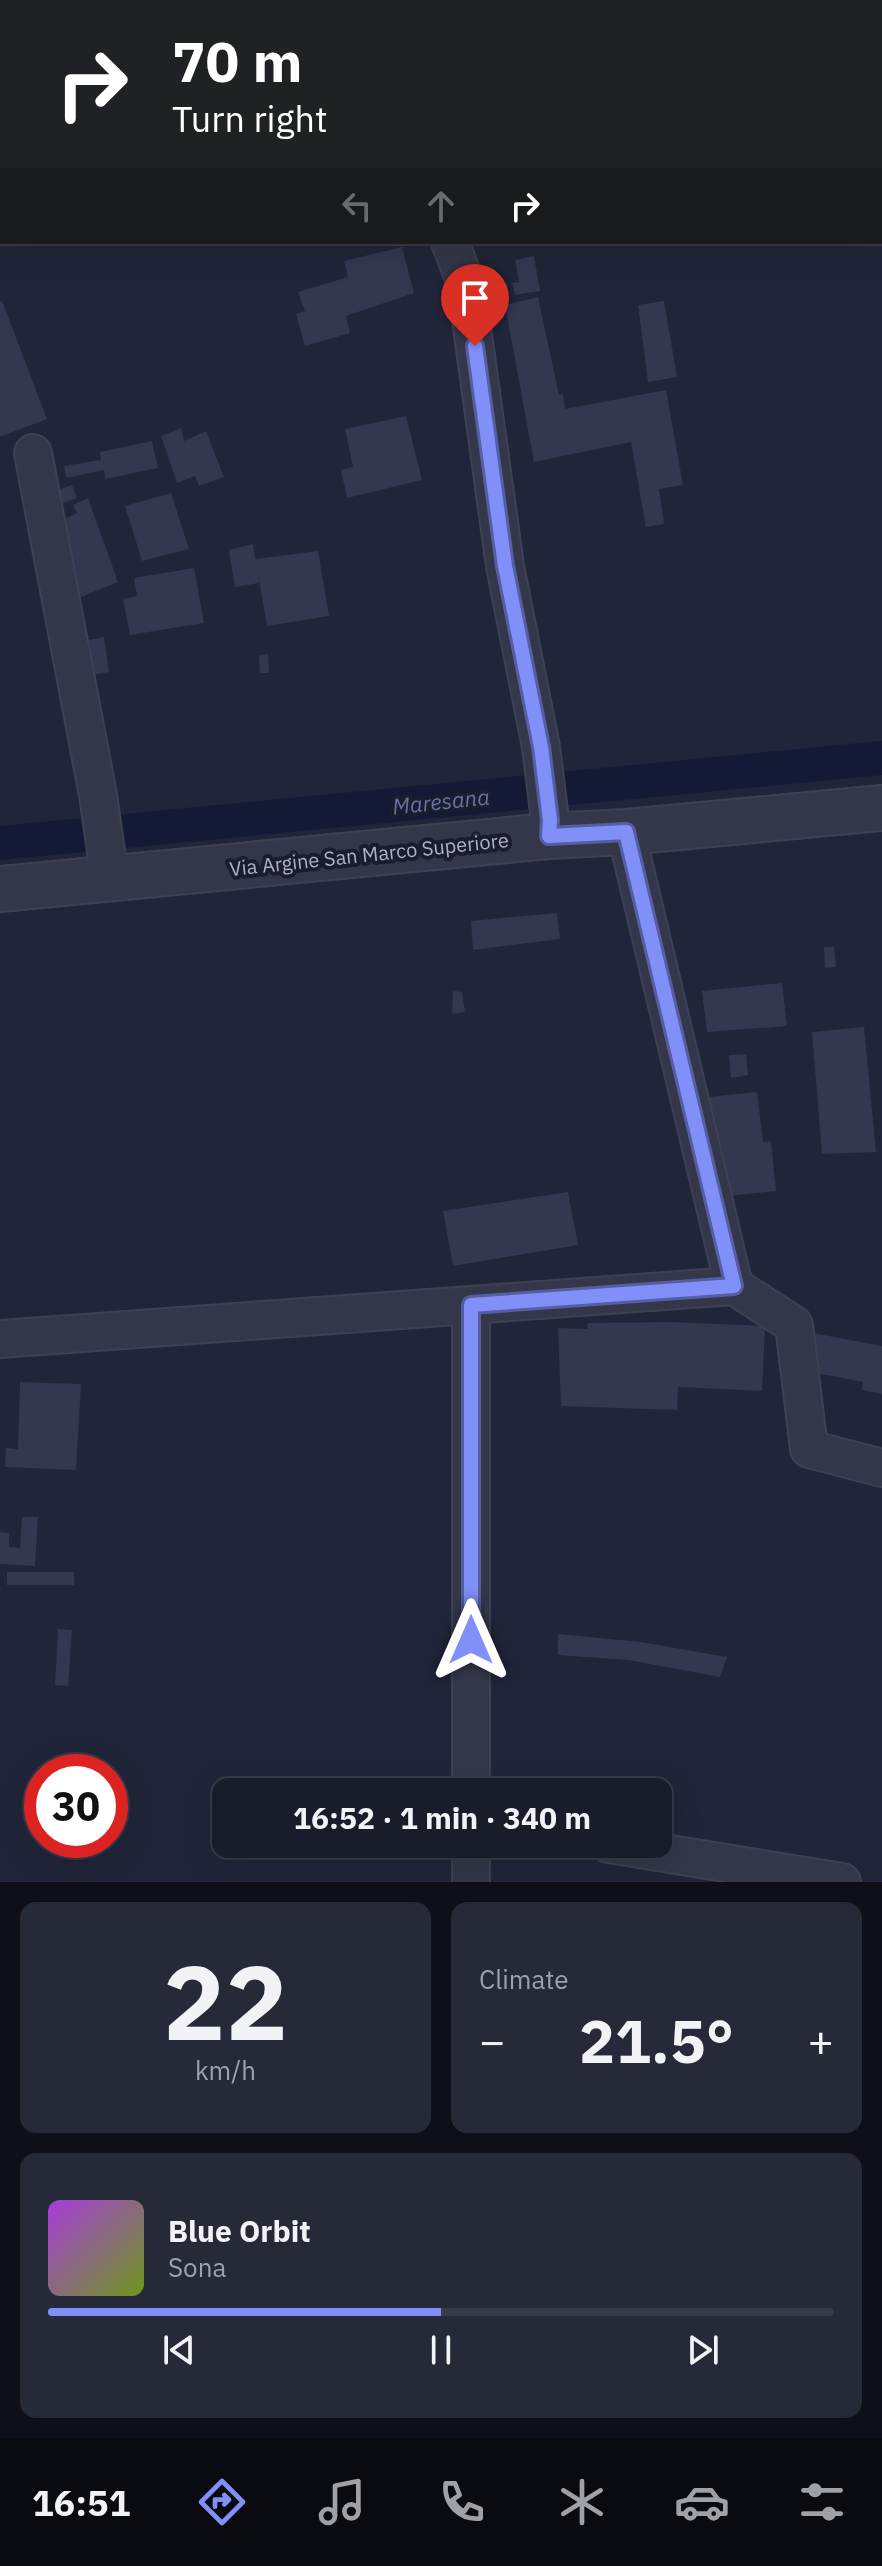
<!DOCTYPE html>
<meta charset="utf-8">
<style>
:root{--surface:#191c2b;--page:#262937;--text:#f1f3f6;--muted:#9fa1a9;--line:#373a47;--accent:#8190f8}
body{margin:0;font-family:"IBM Plex Sans",sans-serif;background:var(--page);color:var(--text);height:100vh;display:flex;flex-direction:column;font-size:30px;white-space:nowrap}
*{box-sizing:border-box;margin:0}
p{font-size:26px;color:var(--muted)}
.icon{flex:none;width:44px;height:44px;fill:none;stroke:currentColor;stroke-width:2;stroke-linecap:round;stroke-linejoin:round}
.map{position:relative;height:1882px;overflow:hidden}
.side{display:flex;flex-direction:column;gap:20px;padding:20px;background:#0e0f18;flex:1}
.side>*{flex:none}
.top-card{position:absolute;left:0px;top:0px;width:882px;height:244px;box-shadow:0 8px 32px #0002,0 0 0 2px var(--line);background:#202124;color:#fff;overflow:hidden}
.speed{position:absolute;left:24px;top:1754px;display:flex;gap:16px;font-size:40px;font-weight:700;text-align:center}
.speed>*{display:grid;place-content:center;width:104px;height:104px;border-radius:50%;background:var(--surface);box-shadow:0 8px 32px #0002,0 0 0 2px var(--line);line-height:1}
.speed .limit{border:12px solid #d22;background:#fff;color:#111}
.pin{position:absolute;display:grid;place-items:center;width:68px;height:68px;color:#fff;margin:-82px -34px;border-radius:50% 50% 50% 0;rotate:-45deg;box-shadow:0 0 8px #0007}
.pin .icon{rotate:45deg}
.me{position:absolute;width:88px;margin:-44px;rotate:0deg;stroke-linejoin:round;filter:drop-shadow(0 0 6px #0008)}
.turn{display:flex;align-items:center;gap:28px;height:168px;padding:0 40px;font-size:36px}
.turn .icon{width:104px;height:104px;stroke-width:2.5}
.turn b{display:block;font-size:56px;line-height:68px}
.lanes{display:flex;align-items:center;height:76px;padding:0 40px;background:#0003;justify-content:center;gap:40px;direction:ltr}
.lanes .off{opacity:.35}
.big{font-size:60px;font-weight:700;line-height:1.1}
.side .widget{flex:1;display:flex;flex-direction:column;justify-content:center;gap:12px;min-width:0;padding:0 28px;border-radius:16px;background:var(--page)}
.side .dial{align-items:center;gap:0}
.dial b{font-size:104px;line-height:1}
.song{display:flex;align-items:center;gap:24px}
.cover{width:96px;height:96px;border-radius:12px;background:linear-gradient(135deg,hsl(280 70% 55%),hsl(80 70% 35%))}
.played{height:8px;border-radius:4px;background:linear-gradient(90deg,var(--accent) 50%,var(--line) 50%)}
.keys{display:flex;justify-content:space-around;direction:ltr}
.heat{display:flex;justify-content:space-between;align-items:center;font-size:44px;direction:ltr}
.side .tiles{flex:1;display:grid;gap:20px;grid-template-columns:1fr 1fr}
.widget:last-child{grid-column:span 2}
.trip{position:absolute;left:212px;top:1778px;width:460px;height:80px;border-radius:16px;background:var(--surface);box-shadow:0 8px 32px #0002,0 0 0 2px var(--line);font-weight:700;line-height:80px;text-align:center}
.menu{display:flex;height:128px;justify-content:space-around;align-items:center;background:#0a0b11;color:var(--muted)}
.menu .icon{width:56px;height:56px}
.menu .active{color:var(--accent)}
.menu b{font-size:36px;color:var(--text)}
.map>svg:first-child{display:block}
</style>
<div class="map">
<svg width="882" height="1882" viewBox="0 0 882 1882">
<rect width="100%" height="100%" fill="#212539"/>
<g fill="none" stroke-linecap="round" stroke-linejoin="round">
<!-- canal -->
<polyline stroke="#141936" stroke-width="34" points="0,843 882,758"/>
</g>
<!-- building -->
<g fill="#333750">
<polygon points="402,247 414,293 346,316 350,333 305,346 296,314 305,311 298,292 348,277 344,261"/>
<polygon points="534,256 540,291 515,295 512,283 519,282 515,260"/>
<polygon points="538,297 559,395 563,394 565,409 666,390 683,485 659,489 664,524 646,527 631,442 534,462 505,305"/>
<polygon points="2,301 47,419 0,437 0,302"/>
<polygon points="664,301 677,377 648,382 638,305"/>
<polygon points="406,416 422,480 347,498 341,470 353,467 345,429"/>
<polygon points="181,428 184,441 206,431 224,477 199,486 195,476 177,483 161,436"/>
<polygon points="152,441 158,468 105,479 104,470 66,478 64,466 101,460 100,452"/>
<polygon points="72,485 77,498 63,503 58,490"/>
<polygon points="171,493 189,549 142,561 125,506"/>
<polygon points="88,498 118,582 81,597 55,523 77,513 73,505"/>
<polygon points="253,544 255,559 318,551 329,616 267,626 258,574 259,583 235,587 229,550"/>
<polygon points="194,568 204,623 130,635 123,599 137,596 134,578"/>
<polygon points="104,637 109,672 80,677 73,643"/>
<polygon points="268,654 269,673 260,673 259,655"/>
<polygon points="557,913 560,939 473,950 471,921"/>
<polygon points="824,947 834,947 836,967 825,968"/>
<polygon points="782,983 787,1026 707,1032 702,991"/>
<polygon points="453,991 462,992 465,1012 452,1014"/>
<polygon points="864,1027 876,1152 822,1154 812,1032"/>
<polygon points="746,1054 748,1075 731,1078 729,1055"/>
<polygon points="757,1092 763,1142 771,1141 776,1191 718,1197 699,1098"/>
<polygon points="568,1192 578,1245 453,1266 443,1211"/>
<polygon points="672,1322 765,1326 762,1391 678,1387 677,1410 561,1406 558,1328 587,1329 588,1323"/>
<polygon points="813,1333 882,1346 882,1394 862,1390 863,1382 806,1371"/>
<polygon points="20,1382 81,1384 76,1470 5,1467 6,1448 18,1449"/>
<polygon points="22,1517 38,1517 35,1566 0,1564 0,1532 9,1533 9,1547 20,1548"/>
<rect x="7" y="1572" width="67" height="13"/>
<polygon points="58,1629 72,1630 68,1686 55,1685"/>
<polygon points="558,1634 641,1642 727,1657 720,1677 628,1660 558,1655"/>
</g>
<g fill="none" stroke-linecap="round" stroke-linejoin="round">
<!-- minor casing -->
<g stroke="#3e4152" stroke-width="40">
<g id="minor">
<polyline points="322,0 324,2"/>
<polyline points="450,242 466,284 505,566 541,747 550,820 549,836"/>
<polyline points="33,453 98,795 110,879"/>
<polyline points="734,1286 794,1325 809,1449 882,1468"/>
<polyline points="471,1305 471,1792"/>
<polyline points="0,1339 734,1286 626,832"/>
<polyline points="471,1844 471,1882"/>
<polyline points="609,1844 842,1882"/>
</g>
</g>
<!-- tertiary casing -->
<g stroke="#3e4152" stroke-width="48">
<polyline id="tertiary" points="0,889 549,836 626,832 882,808"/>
</g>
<!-- minor -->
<use href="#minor" stroke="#343749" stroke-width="36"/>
<!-- tertiary -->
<use href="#tertiary" stroke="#343749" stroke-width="44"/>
</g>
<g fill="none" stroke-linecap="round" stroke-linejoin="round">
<!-- route casing -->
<g stroke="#545ea1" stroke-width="20">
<polyline id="route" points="471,1640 471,1305 734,1286 626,832 549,836 550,820 541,747 505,566 475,346"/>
</g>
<!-- route -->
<use href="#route" stroke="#8190f8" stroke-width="14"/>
</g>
<g text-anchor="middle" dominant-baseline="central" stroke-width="8" stroke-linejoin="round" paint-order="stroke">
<!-- street labels -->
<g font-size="20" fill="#afb2c5" stroke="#1a1d2e">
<text transform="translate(369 854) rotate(-6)">Via Argine San Marco Superiore</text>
</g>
<!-- water labels -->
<g font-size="22" font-style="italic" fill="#6772a5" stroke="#1a1d2e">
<text transform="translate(441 801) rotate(-6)">Maresana</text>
</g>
</g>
</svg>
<div class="speed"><div class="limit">30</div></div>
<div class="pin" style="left:475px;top:346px;background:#d93025"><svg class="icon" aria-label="arrive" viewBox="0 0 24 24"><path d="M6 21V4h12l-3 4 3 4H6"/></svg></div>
<svg class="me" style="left:471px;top:1640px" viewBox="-20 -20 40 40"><path d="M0-17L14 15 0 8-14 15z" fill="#8190f8" stroke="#fff" stroke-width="4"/></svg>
<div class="trip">16:52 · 1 min · 340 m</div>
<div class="top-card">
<div class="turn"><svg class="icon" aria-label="right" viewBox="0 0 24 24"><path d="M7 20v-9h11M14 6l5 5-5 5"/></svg><div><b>70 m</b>Turn right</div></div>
<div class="lanes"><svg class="icon off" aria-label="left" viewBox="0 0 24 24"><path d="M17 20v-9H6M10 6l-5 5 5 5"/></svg><svg class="icon off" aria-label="ahead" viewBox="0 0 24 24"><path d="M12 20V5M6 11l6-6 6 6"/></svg><svg class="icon" aria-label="right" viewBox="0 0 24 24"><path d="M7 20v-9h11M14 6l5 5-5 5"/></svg></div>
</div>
</div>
<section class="side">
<div class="tiles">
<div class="widget dial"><b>22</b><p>km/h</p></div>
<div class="widget"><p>Climate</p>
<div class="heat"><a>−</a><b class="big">21.5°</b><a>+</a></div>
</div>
<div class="widget">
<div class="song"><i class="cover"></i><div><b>Blue Orbit</b><p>Sona</p></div></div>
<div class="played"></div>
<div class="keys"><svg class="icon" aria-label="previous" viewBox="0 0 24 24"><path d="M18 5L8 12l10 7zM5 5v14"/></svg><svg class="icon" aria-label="pause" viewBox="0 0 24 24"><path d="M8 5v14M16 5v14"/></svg><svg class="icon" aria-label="next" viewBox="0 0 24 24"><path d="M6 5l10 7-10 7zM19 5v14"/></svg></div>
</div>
</div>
</section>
<nav class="menu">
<b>16:51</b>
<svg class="icon active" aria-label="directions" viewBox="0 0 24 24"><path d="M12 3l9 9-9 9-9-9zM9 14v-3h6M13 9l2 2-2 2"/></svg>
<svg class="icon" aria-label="music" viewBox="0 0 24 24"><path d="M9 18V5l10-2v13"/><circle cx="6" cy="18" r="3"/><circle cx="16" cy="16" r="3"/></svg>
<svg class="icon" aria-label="phone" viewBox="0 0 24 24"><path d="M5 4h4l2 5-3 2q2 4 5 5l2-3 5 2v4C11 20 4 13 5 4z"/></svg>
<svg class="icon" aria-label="climate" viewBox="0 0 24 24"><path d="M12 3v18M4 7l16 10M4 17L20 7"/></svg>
<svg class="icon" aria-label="car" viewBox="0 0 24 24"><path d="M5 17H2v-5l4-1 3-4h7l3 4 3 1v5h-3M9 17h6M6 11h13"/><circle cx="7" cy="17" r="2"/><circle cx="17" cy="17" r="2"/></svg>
<svg class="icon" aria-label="filters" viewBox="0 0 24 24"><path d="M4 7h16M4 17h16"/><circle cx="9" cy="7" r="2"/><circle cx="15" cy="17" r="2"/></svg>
</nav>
